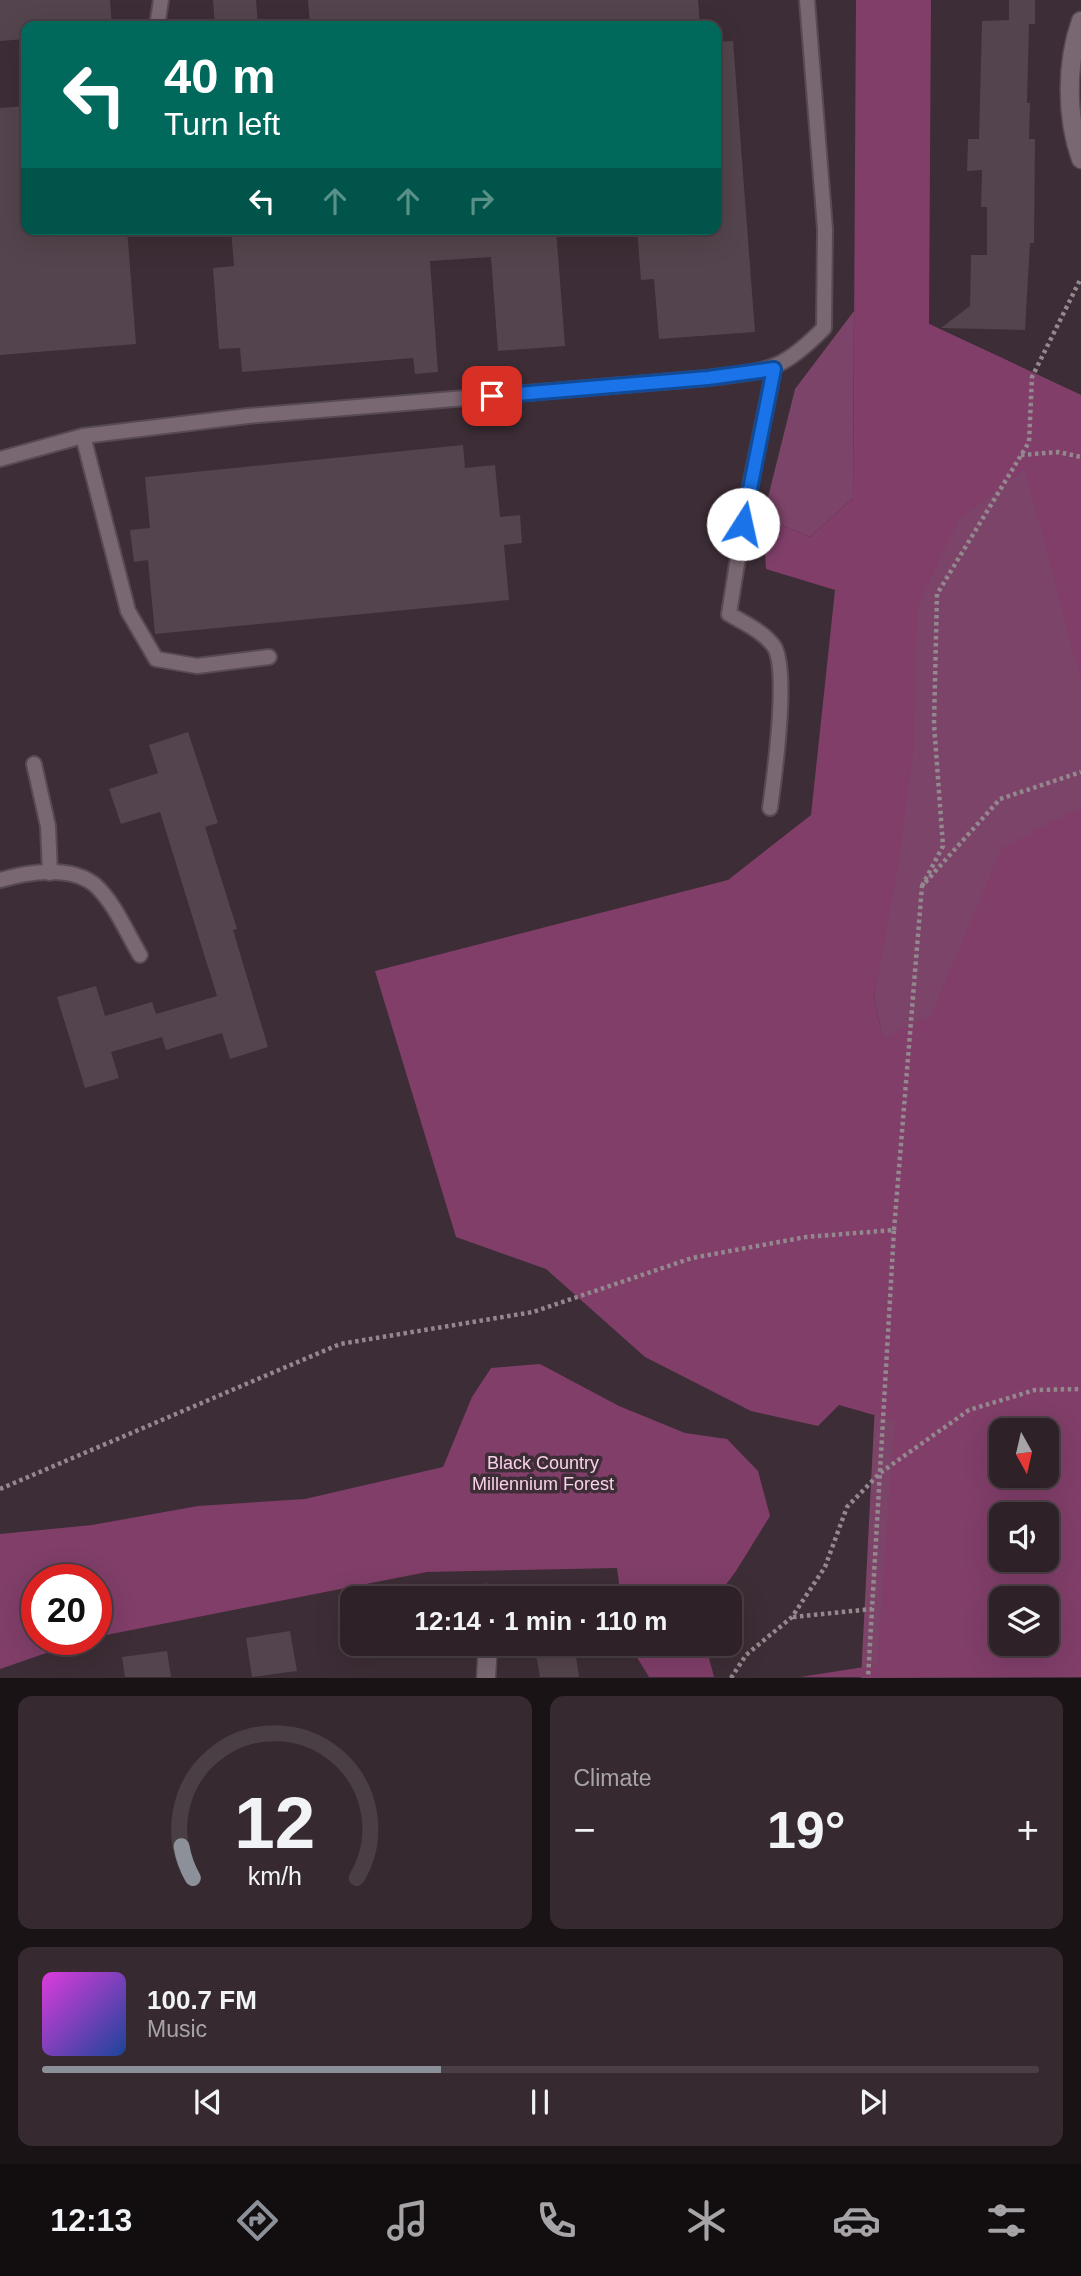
<!DOCTYPE html>
<meta charset="utf-8">
<style>
:root{--surface:#2e2228;--page:#362a30;--text:#f1f3f6;--muted:#a7a4a8;--line:#493f45;--accent:#8c9099}
body{margin:0;font-family:Helvetica,sans-serif;background:var(--page);color:var(--text);height:100vh;display:flex;flex-direction:column;font-size:26px;white-space:nowrap}
*{box-sizing:border-box;margin:0}
p{font-size:23px;color:var(--muted)}
.icon{flex:none;width:38px;height:38px;fill:none;stroke:currentColor;stroke-width:2;stroke-linecap:round;stroke-linejoin:round}
.map{position:relative;height:1678px;overflow:hidden}
.drawer{display:flex;flex-direction:column;gap:18px;padding:18px;background:#191316;flex:1}
.drawer>*{flex:none}
.guide{position:absolute;left:21px;top:21px;width:700px;height:214px;border-radius:14px;box-shadow:0 7px 28px #0002,0 0 0 2px var(--line);background:#00695c;color:#fff;overflow:hidden}
.needle{width:46px;rotate:172deg}
.fabs{position:absolute;left:989px;top:1418px;display:grid;gap:14px}
.fabs a{display:grid;place-items:center;width:70px;height:70px;border-radius:14px;background:var(--surface);box-shadow:0 7px 28px #0002,0 0 0 2px var(--line);font-size:35px}
.speed{position:absolute;left:21px;top:1564px;display:flex;gap:14px;font-size:35px;font-weight:700;text-align:center}
.speed>*{display:grid;place-content:center;width:91px;height:91px;border-radius:50%;background:var(--surface);box-shadow:0 7px 28px #0002,0 0 0 2px var(--line);line-height:1}
.speed .limit{border:10px solid #d22;background:#fff;color:#111}
.pin{position:absolute;display:grid;place-items:center;width:60px;height:60px;color:#fff;margin:-30px;border-radius:14px;box-shadow:0 4px 10px #0006}
.me{position:absolute;width:77px;margin:-38px;rotate:10deg;stroke-linejoin:round;filter:drop-shadow(0 0 5px #0008)}
.turn{display:flex;align-items:center;gap:24px;height:147px;padding:0 28px;font-size:32px}
.turn .icon{width:91px;height:91px;stroke-width:2.5}
.turn b{display:block;font-size:49px;line-height:60px}
.lanes{display:flex;align-items:center;height:66px;padding:0 28px;background:#0003;justify-content:center;gap:35px;direction:ltr}
.lanes .off{opacity:.35}
.big{font-size:52px;font-weight:700;line-height:1.1}
.drawer .tile{flex:1;display:flex;flex-direction:column;justify-content:center;gap:10px;min-width:0;padding:0 24px;border-radius:14px;background:var(--page)}
.drawer .dial{align-items:center;gap:0}
.dial svg{height:182px;overflow:visible;fill:none;stroke:var(--line);stroke-width:7;stroke-linecap:round;text-anchor:middle}
.dial text{fill:var(--text);stroke:none}
.song{display:flex;align-items:center;gap:21px}
.cover{width:84px;height:84px;border-radius:10px;background:linear-gradient(135deg,hsl(300 70% 55%),hsl(220 70% 35%))}
.played{height:7px;border-radius:4px;background:linear-gradient(90deg,var(--accent) 40%,var(--line) 40%)}
.keys{display:flex;justify-content:space-around;direction:ltr}
.heat{display:flex;justify-content:space-between;align-items:center;font-size:38px;direction:ltr}
.drawer .tiles{flex:1;display:grid;gap:18px;grid-template-columns:1fr 1fr}
.tile:last-child{grid-column:span 2}
.trip{position:absolute;left:340px;top:1586px;width:402px;height:70px;border-radius:14px;background:var(--surface);box-shadow:0 7px 28px #0002,0 0 0 2px var(--line);font-weight:700;line-height:70px;text-align:center}
.tabs{display:flex;height:112px;justify-content:space-around;align-items:center;background:#120e10;color:var(--muted)}
.tabs .icon{width:49px;height:49px}
.tabs .on{color:var(--accent)}
.tabs b{font-size:32px;color:var(--text)}
.map>svg:first-child{display:block}
</style>
<div class="map">
<svg width="1081" height="1678" viewBox="0 0 1081 1678">
<rect width="100%" height="100%" fill="#3d2d36"/>
<!-- green -->
<g fill="#7c4468" fill-rule="evenodd">
<polygon points="854,311 853,498 810,537 763,517 795,389"/>
<path d="M929 324 1081 395V1677L861 1678 894 1034 883 1039 874 997 906 804ZM1001 1430H1046V1475H1001ZM1001 1514H1046V1559H1001ZM1001 1598H1046V1643H1001Z"/>
</g>
<!-- forest -->
<g fill="#803e69" fill-rule="evenodd">
<path d="M856 0H931L929 324 1081 395V681L1025 469 959 520 917 607 914 746 898 868 874 997 883 1038 931 1015 1002 848 1081 807V1677H800L877 1665 895 1421 839 1405 818 1426 751 1411 645 1357 546 1269 456 1237 375 971 728 880 811 815 835 590 766 569 763 517 810 537 853 498ZM1001 1430H1046V1475H1001ZM1001 1514H1046V1559H1001ZM1001 1598H1046V1643H1001Z"/>
<polygon points="540,1364 619,1406 685,1433 727,1439 758,1471 770,1516 736,1571 716,1598 621,1598 617,1568 427,1572 96,1637 96,1580 37,1580 37,1640 84,1640 0,1669 0,1534 92,1525 198,1506 305,1499 443,1467 472,1397 491,1368"/>
<polygon points="628,1643 705,1643 714,1677 649,1677"/>
</g>
<!-- building -->
<g fill="#54444d">
<polygon points="0,0 110,0 112,26 26,26 26,39 0,41"/>
<polygon points="213,0 256,0 258,26 215,26"/>
<polygon points="308,0 698,0 700,26 310,26"/>
<polygon points="1009,0 1035,0 1035,24 1029,24 1027,103 1030,103 1029,139 1035,139 1034,243 1030,243 1025,330 941,328 970,306 971,255 987,255 987,207 981,207 982,170 967,171 968,139 979,139 982,21 1009,20"/>
<polygon points="733,41 755,332 659,339 654,279 641,280 637,229 716,229 716,42"/>
<polygon points="26,106 26,229 127,229 136,344 0,355 0,108"/>
<polygon points="231,229 556,229 565,346 498,351 491,257 430,261 438,372 415,374 413,358 242,372 240,348 219,349 213,268 234,266"/>
<polygon points="463,445 465,468 495,465 500,517 520,515 522,543 504,545 509,600 155,634 148,560 134,562 130,530 150,528 145,477"/>
<polygon points="188,732 218,823 205,827 237,929 233,930 268,1047 230,1059 222,1033 166,1050 162,1037 111,1052 119,1078 85,1088 57,997 96,986 105,1016 152,1002 156,1014 217,996 160,812 121,824 109,789 158,773 149,745"/>
<polygon points="290,1631 297,1671 252,1677 246,1638"/>
<polygon points="534,1643 574,1643 579,1677 540,1677"/>
<polygon points="167,1651 171,1677 125,1677 122,1657"/>
</g>
<g fill="none" stroke-linecap="round" stroke-linejoin="round">
<!-- lane casing -->
<g stroke="#574a52" stroke-width="18">
<g id="lane">
<polyline points="157,26 161,0"/>
<polyline points="83,436 128,611 156,659 197,666 269,657"/>
<path d="M0 459 83 436 248 416 708 378C767 370 780 373 824 328L825 229 807 0"/>
<polyline points="34,764 48,826 50,873"/>
<path d="M770 808C774 779 790 665 773 645 762 631 744 623 729 614L747 501 774 369"/>
<path d="M0 880C28 872 71 865 95 885 114 902 127 933 140 955"/>
</g>
</g>
<!-- street casing -->
<g stroke="#574a52" stroke-width="21">
<g id="street">
<path d="M1081 21C1066 63 1066 117 1081 159"/>
<polyline points="486,1594 486,1598"/>
<polyline points="486,1678 488,1643"/>
</g>
</g>
<!-- path -->
<g stroke="#94888f" stroke-width="4.5" stroke-dasharray="3.5 3.5" stroke-linecap="butt">
<polyline points="1021,455 1058,452 1081,457"/>
<polyline points="922,886 943,846 934,724 937,594 1029,442 1032,377 1081,278"/>
<polyline points="894,1230 922,886 1000,799 1081,772"/>
<polyline points="0,1489 340,1344 533,1312 692,1258 806,1237 894,1230 868,1678"/>
<polyline points="793,1617 872,1609"/>
<polyline points="731,1678 746,1655 792,1617 825,1567 847,1507 880,1473 969,1410 1035,1390 1081,1389"/>
</g>
<!-- lane -->
<use href="#lane" stroke="#796771" stroke-width="14"/>
<!-- street -->
<use href="#street" stroke="#796771" stroke-width="18"/>
</g>
<g fill="none" stroke-linecap="round" stroke-linejoin="round">
<!-- route casing -->
<g stroke="#114b97" stroke-width="18">
<polyline id="route" points="492,396 708,378 774,369 743,524"/>
</g>
<!-- route -->
<use href="#route" stroke="#1a73e8" stroke-width="12"/>
</g>
<g text-anchor="middle" dominant-baseline="central" stroke-width="7" stroke-linejoin="round" paint-order="stroke">
<!-- park labels -->
<g font-size="18" fill="#f9d1e9" stroke="#3d2d36">
<text x="543" y="1463">Black Country<tspan x="543" dy="21">Millennium Forest</tspan></text>
</g>
</g>
</svg>
<div class="fabs">
<a><svg class="needle" viewBox="-14 -14 28 28"><path d="M0-13l5 13h-10z" fill="#e53935"/><path d="M0 13l5-13h-10z" fill="#a7a4a8"/></svg></a>
<a><svg class="icon" aria-label="sound" viewBox="0 0 24 24"><path d="M4 9h4l5-4v14l-5-4H4zM17 9q2 3 0 6"/></svg></a>
<a><svg class="icon" aria-label="layers" viewBox="0 0 24 24"><path d="M12 4l9 5-9 5-9-5zM3 14l9 5 9-5"/></svg></a>
</div>
<div class="speed"><div class="limit">20</div></div>
<div class="pin" style="left:492px;top:396px;background:#d93025"><svg class="icon" aria-label="arrive" viewBox="0 0 24 24"><path d="M6 21V4h12l-3 4 3 4H6"/></svg></div>
<svg class="me" style="left:743px;top:524px" viewBox="-20 -20 40 40"><circle r="19" fill="#fff"/><path d="M0-13L10 11 0 6-10 11z" fill="#1a73e8"/></svg>
<div class="trip">12:14 · 1 min · 110 m</div>
<div class="guide">
<div class="turn"><svg class="icon" aria-label="left" viewBox="0 0 24 24"><path d="M17 20v-9H6M10 6l-5 5 5 5"/></svg><div><b>40 m</b>Turn left</div></div>
<div class="lanes"><svg class="icon" aria-label="left" viewBox="0 0 24 24"><path d="M17 20v-9H6M10 6l-5 5 5 5"/></svg><svg class="icon off" aria-label="ahead" viewBox="0 0 24 24"><path d="M12 20V5M6 11l6-6 6 6"/></svg><svg class="icon off" aria-label="ahead" viewBox="0 0 24 24"><path d="M12 20V5M6 11l6-6 6 6"/></svg><svg class="icon off" aria-label="right" viewBox="0 0 24 24"><path d="M7 20v-9h11M14 6l5 5-5 5"/></svg></div>
</div>
</div>
<section class="drawer">
<div class="tiles">
<div class="tile dial"><svg viewBox="0 0 100 80">
<path d="M14 69A42 42 0 1 1 86 69"/>
<path d="M14 69A42 42 0 0 1 9 55" stroke="#8c9099"/>
<text x="50" y="56" font-size="32" font-weight="700">12</text>
<text x="50" y="72" font-size="11">km/h</text>
</svg></div>
<div class="tile"><p>Climate</p>
<div class="heat"><a>−</a><b class="big">19°</b><a>+</a></div>
</div>
<div class="tile">
<div class="song"><i class="cover"></i><div><b>100.7 FM</b><p>Music</p></div></div>
<div class="played"></div>
<div class="keys"><svg class="icon" aria-label="previous" viewBox="0 0 24 24"><path d="M18 5L8 12l10 7zM5 5v14"/></svg><svg class="icon" aria-label="pause" viewBox="0 0 24 24"><path d="M8 5v14M16 5v14"/></svg><svg class="icon" aria-label="next" viewBox="0 0 24 24"><path d="M6 5l10 7-10 7zM19 5v14"/></svg></div>
</div>
</div>
</section>
<nav class="tabs">
<b>12:13</b>
<svg class="icon on" aria-label="directions" viewBox="0 0 24 24"><path d="M12 3l9 9-9 9-9-9zM9 14v-3h6M13 9l2 2-2 2"/></svg>
<svg class="icon" aria-label="music" viewBox="0 0 24 24"><path d="M9 18V5l10-2v13"/><circle cx="6" cy="18" r="3"/><circle cx="16" cy="16" r="3"/></svg>
<svg class="icon" aria-label="phone" viewBox="0 0 24 24"><path d="M5 4h4l2 5-3 2q2 4 5 5l2-3 5 2v4C11 20 4 13 5 4z"/></svg>
<svg class="icon" aria-label="climate" viewBox="0 0 24 24"><path d="M12 3v18M4 7l16 10M4 17L20 7"/></svg>
<svg class="icon" aria-label="car" viewBox="0 0 24 24"><path d="M5 17H2v-5l4-1 3-4h7l3 4 3 1v5h-3M9 17h6M6 11h13"/><circle cx="7" cy="17" r="2"/><circle cx="17" cy="17" r="2"/></svg>
<svg class="icon" aria-label="filters" viewBox="0 0 24 24"><path d="M4 7h16M4 17h16"/><circle cx="9" cy="7" r="2"/><circle cx="15" cy="17" r="2"/></svg>
</nav>
